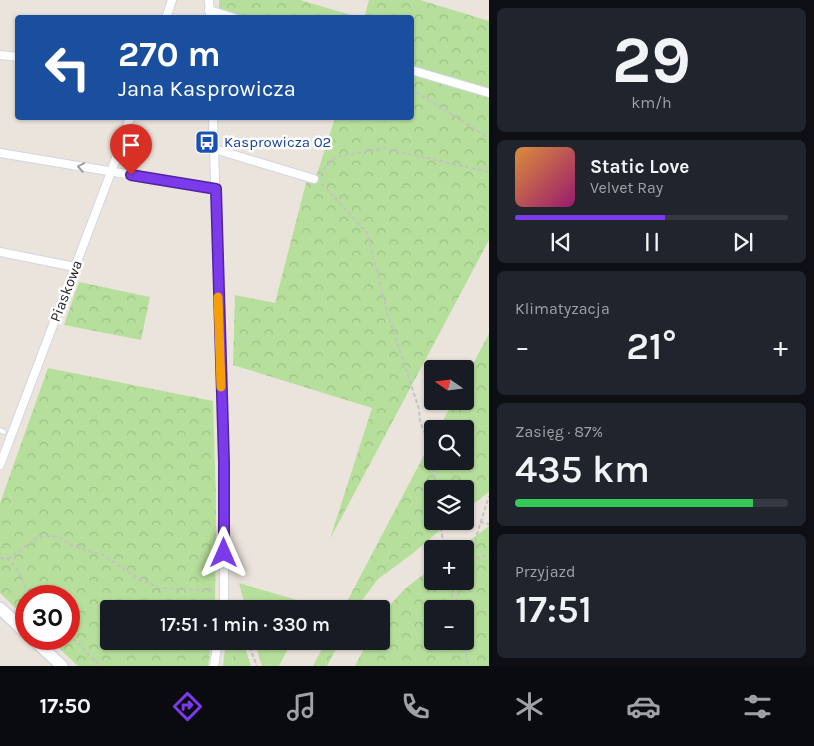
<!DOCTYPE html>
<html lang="pl">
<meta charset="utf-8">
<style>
:root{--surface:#171b24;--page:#20242c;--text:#f1f3f6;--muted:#9ea1a6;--line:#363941;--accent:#7c3aed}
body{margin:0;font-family:Karla,sans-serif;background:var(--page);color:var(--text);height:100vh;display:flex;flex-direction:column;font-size:19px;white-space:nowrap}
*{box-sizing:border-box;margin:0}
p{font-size:16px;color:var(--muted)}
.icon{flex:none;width:28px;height:28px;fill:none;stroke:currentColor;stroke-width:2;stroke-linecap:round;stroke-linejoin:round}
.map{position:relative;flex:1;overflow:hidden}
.sheet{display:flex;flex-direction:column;gap:8px;padding:8px;background:#0d0f14;width:325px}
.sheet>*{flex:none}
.hud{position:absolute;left:15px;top:15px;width:399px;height:105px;border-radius:5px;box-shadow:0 1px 4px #0004;background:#1a4fa0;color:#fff;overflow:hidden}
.needle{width:32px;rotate:284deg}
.controls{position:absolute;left:424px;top:360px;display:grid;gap:10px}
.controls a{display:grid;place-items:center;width:50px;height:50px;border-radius:5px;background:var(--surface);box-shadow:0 1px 4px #0004;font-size:25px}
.speed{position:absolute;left:15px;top:585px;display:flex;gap:10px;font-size:25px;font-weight:700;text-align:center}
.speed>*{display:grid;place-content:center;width:65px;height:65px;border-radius:50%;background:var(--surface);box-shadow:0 1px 4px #0004;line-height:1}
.speed .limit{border:8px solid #d22;background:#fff;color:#111}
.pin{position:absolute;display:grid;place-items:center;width:42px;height:42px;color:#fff;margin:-51px -21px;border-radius:50% 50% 50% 0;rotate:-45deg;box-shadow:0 0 5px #0007}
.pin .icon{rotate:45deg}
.me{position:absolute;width:55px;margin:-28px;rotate:0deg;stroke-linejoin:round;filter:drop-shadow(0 0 4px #0008)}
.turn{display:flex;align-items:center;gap:18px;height:105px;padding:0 20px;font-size:22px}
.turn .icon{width:65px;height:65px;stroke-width:2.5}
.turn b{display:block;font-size:35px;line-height:42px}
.big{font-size:38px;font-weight:600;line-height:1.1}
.sheet .tile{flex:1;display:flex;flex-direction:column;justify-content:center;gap:8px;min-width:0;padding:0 18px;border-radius:8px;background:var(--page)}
.sheet .dial{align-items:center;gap:0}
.dial b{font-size:65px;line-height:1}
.song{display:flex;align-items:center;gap:15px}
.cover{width:60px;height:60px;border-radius:8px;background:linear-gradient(135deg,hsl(30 70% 55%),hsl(320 70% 35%))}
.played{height:5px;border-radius:2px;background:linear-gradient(90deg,var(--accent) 55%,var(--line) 55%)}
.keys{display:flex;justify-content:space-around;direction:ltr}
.heat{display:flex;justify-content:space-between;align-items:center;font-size:28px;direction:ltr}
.charge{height:8px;border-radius:4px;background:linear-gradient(90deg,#34c759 87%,var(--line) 0)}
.trip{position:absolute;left:100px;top:600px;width:290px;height:50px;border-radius:5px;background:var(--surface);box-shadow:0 1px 4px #0004;font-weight:600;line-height:50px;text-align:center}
.menu{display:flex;height:80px;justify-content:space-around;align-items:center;background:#090b0e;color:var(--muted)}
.menu .icon{width:35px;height:35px}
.menu .current{color:var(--accent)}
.menu b{font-size:22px;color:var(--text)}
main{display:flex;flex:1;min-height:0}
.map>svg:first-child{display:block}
</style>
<main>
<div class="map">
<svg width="489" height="666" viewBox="0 0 489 666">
<defs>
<pattern id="forest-crowns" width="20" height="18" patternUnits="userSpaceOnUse" patternTransform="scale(1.25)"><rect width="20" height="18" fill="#b7df9c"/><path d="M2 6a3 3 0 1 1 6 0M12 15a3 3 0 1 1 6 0" fill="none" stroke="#9ec087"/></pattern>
</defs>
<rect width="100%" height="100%" fill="#ebe4dc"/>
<!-- grass -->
<g fill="#b7df9c">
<polygon points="239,583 311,604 309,609 257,609 252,607 251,609 246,609"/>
<polygon points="226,641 235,641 232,666 223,666"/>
<polygon points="276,641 292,641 279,666 265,666"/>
</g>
<!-- forest -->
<g fill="url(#forest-crowns)" fill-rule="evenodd">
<polygon points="219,0 300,0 358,17 241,17 219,11"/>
<polygon points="369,0 420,0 489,21 489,91 411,68 411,18 364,18"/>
<polygon points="411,74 489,97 489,240 330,539 372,408 233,365 235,295 275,303 306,183 317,174 335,118 411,118"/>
<polygon points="79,282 150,297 141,340 64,325"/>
<polygon points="489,334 489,492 465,510 465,489 432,489 432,521 451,521 412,554 378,579 363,599 358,609 343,609 432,440 432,461 465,461 465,429 439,429 453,401 465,401 465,379"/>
<polygon points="48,368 213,401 216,502 215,609 109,609 109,641 212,641 208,666 78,666 49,639 69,639 69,596 26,596 26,618 0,593 0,503"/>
<path d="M489 526V666H355L368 641H381V616L383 612 407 587 432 568V581H465V549H458ZM432 609H465V641H432Z"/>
<polygon points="235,641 243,641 251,666 232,666"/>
<polygon points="254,641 276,641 265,666 262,666"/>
<polygon points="326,641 340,641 327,666 313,666"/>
</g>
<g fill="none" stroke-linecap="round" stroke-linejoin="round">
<!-- lane casing -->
<g stroke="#d2d6e2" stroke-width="6">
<polyline id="lane" points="0,430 4,432"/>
</g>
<!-- street casing -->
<g stroke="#d2d6e2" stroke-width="10">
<g id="street">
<polyline points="209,0 210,18"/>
<polyline points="209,10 234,18"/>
<polyline points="166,18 172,0"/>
<polyline points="0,55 18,57"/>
<polyline points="411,70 489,93"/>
<polyline points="213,118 224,462 224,609"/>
<polyline points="214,149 314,179"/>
<polyline points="0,153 216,189"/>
<polyline points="0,252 75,267"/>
<polyline points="0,465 111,172 130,118"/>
<polyline points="214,666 218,641"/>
</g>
</g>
<!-- secondary casing -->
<g stroke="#d2d6e2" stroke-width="14">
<g id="secondary">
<polyline points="0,608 26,633"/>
<polyline points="33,639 62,666"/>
</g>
</g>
<!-- path -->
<g stroke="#c3c3c3" stroke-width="2" stroke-dasharray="4 2.5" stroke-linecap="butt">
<polyline points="411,89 489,138"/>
<polyline points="319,174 336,157 383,148 489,172"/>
<polyline points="321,184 325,187 367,233 388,315 419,409 420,422 430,445 436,489"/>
<polyline points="440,521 444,549"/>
<polyline points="480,522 489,524"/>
<polyline points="0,558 8,559 19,572 27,592 32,596"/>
<polyline points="8,559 38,537 57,536 73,546 103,555 138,578 159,588 197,590 215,589"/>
<polyline points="465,565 482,556 489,555"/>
<polyline points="465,572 489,496"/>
<polyline points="449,581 454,609"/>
<polyline points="454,609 462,581"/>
<polyline points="69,634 100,666"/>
<polyline points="247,641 257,666"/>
<polyline points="462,641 469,666"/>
</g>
<!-- lane -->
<use href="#lane" stroke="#fff" stroke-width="4"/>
<!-- street -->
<use href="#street" stroke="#fff" stroke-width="8"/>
<!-- secondary -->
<use href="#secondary" stroke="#fff" stroke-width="11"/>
</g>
<!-- one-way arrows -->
<defs><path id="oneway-chevron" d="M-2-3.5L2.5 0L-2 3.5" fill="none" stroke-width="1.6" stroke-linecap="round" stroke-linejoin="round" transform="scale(1.25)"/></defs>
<use stroke="#9f9f9f" href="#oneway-chevron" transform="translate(81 167) rotate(-170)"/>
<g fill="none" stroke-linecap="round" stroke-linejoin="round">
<!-- route casing -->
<g stroke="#51269a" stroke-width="12">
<polyline id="route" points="131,175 216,189 224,462 224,553"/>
</g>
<!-- route -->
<use href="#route" stroke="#7c3aed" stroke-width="9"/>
<!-- slow -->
<polyline stroke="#f59e0b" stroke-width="9" points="218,297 221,387"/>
</g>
<!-- icons -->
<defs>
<g id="bus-square" transform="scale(1.25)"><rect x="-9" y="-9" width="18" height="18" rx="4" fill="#1a4fb4" stroke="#fff"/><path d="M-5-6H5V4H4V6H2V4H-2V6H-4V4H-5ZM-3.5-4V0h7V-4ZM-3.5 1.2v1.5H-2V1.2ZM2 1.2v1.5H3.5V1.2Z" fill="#fff"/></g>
</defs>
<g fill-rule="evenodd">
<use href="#bus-square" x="207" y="142"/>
</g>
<g text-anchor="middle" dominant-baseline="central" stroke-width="5" stroke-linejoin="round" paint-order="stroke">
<!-- transit labels -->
<g font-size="15" fill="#164399" stroke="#fff" text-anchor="start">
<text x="224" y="142">Kasprowicza 02</text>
</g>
<!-- street labels -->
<g font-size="15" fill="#2a2a2a" stroke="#fff">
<text transform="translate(66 291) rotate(-69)">Piaskowa</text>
</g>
</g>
</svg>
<div class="controls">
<a><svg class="needle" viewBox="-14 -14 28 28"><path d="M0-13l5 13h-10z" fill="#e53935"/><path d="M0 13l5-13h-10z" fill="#9ea1a6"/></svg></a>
<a><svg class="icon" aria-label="search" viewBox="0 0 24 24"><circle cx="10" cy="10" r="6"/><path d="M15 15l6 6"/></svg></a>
<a><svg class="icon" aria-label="layers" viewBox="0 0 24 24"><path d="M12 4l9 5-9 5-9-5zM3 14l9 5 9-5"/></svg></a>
<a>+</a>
<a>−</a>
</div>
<div class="speed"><div class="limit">30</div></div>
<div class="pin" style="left:131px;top:175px;background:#d93025"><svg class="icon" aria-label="arrive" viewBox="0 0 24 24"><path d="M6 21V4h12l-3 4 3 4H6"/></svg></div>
<svg class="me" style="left:224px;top:553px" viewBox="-20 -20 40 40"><path d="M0-17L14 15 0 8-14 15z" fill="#7c3aed" stroke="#fff" stroke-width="4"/></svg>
<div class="trip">17:51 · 1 min · 330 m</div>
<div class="hud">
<div class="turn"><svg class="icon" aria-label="left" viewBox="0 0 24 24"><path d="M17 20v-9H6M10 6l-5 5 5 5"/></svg><div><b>270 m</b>Jana Kasprowicza</div></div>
</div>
</div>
<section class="sheet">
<div class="tile dial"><b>29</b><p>km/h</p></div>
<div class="tile">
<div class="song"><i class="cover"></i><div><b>Static Love</b><p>Velvet Ray</p></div></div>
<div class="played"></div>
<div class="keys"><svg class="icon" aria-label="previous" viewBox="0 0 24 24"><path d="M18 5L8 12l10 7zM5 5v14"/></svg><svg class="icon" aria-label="pause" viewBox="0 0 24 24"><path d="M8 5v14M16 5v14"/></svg><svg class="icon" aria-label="next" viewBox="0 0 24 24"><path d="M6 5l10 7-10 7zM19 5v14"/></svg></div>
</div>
<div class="tile"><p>Klimatyzacja</p>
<div class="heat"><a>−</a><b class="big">21°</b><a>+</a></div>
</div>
<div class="tile"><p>Zasięg · 87%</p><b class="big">435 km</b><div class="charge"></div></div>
<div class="tile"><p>Przyjazd</p><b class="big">17:51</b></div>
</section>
</main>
<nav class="menu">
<b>17:50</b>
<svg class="icon current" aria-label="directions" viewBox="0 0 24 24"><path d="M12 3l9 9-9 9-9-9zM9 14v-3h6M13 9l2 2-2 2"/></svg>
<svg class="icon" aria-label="music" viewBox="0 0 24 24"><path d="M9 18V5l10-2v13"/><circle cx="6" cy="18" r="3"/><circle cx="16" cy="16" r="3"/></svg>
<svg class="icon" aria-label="phone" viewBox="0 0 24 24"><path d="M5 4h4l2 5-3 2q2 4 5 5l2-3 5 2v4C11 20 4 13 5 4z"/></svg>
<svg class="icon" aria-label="climate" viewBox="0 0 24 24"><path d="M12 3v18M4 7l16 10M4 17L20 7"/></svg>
<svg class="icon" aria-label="car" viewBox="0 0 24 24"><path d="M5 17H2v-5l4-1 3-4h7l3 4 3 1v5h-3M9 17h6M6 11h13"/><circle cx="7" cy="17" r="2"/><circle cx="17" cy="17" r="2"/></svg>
<svg class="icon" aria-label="filters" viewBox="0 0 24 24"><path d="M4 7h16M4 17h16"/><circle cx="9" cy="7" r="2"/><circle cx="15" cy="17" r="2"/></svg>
</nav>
